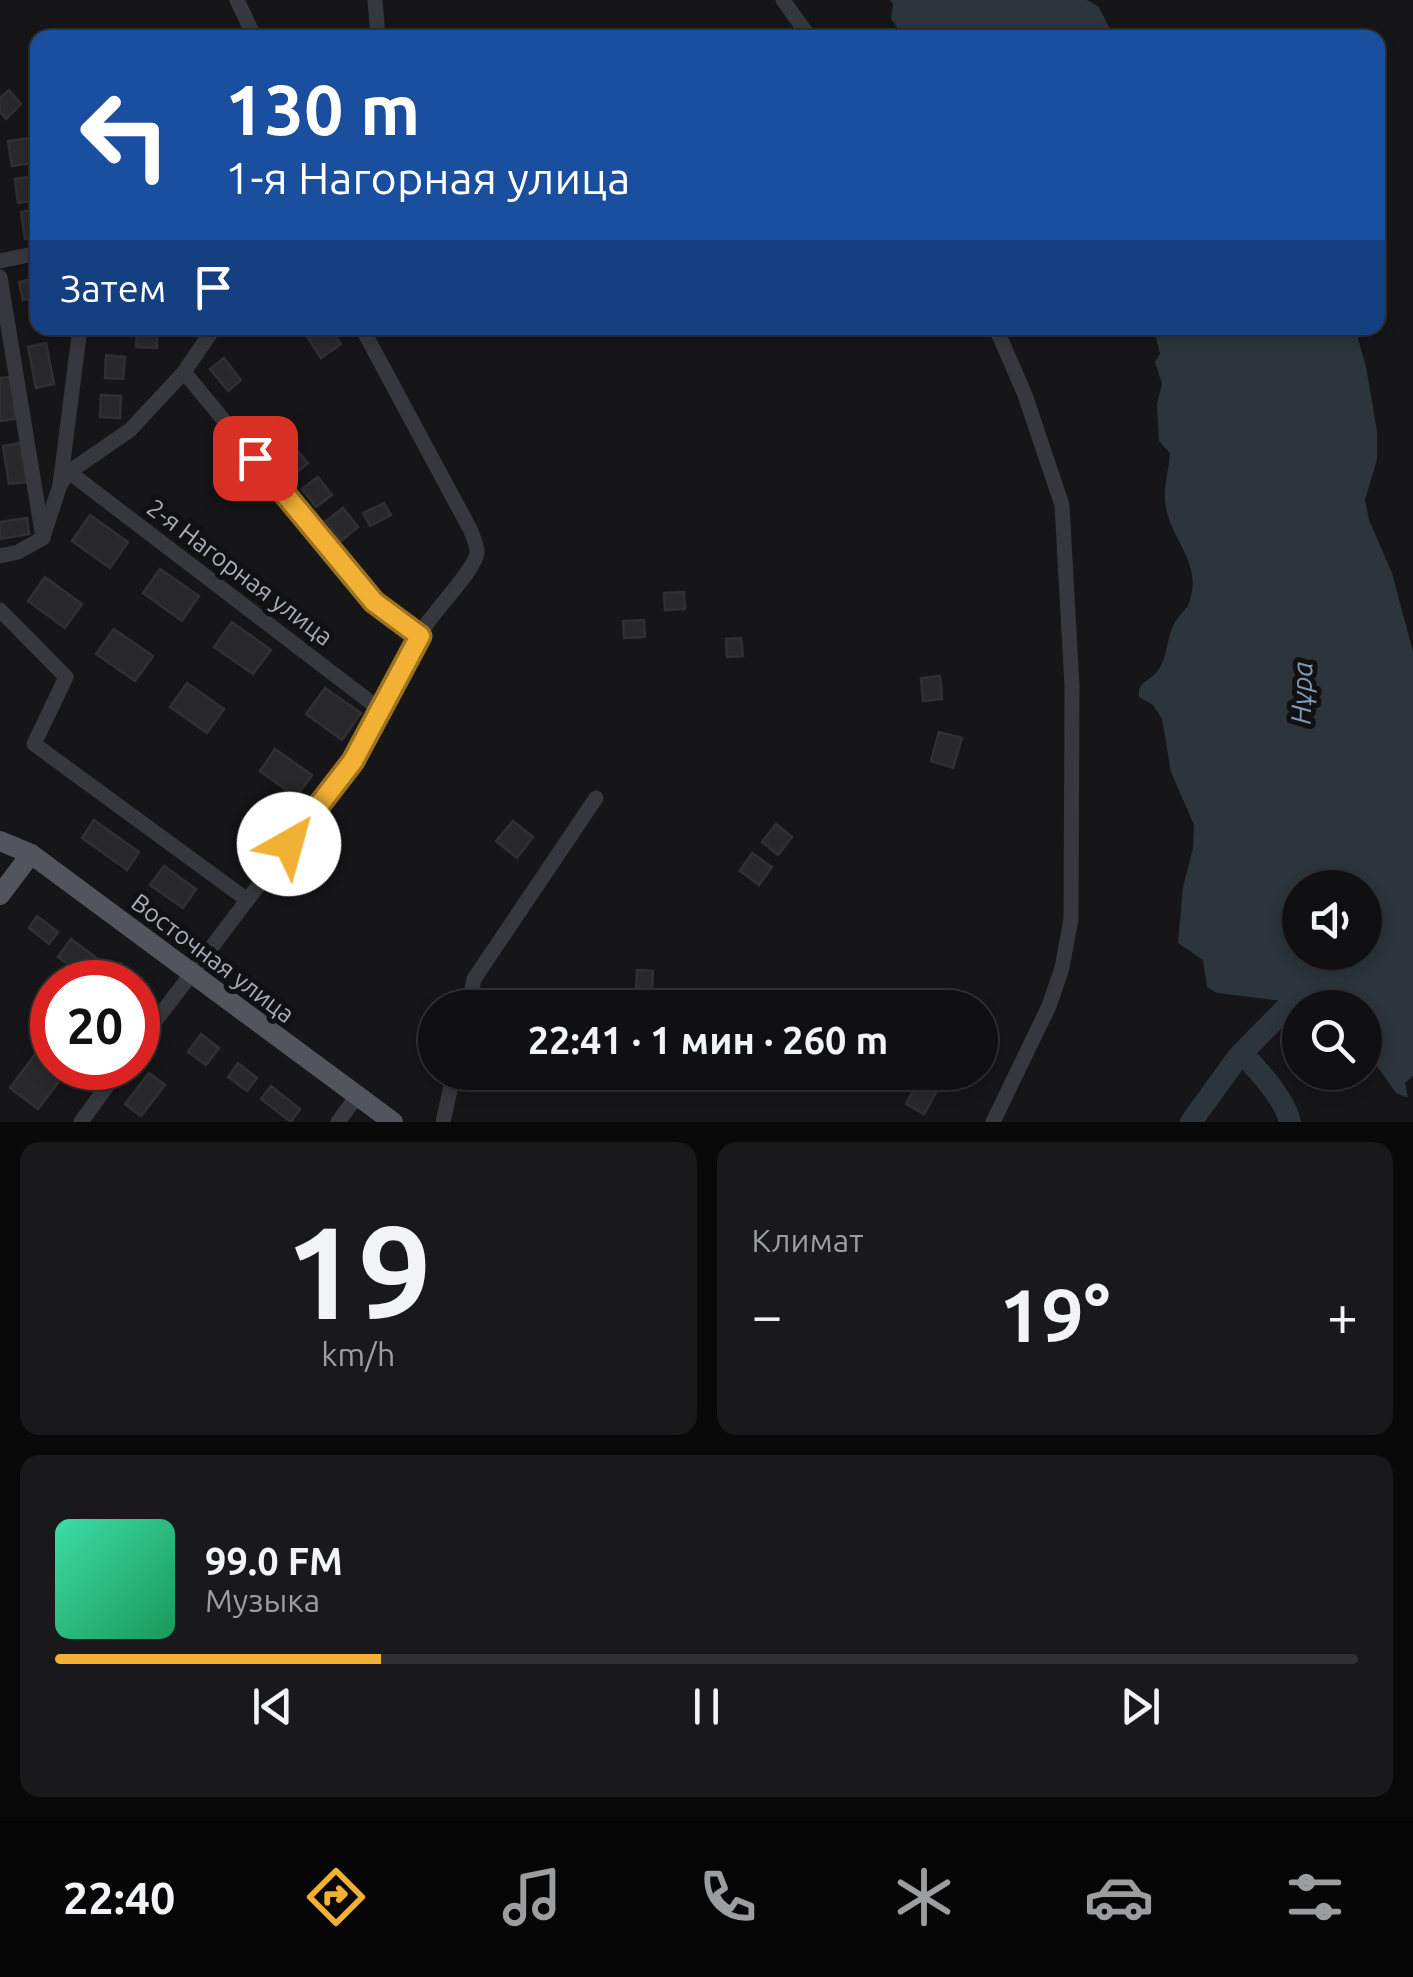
<!DOCTYPE html>
<html lang="ru">
<meta charset="utf-8">
<style>
:root{--surface:#101012;--page:#19191b;--text:#f1f3f6;--muted:#9c9d9f;--line:#303032;--accent:#f2b134}
body{margin:0;font-family:Ubuntu,sans-serif;background:var(--page);color:var(--text);height:100vh;display:flex;flex-direction:column;font-size:38px;white-space:nowrap}
*{box-sizing:border-box;margin:0}
p{font-size:32px;color:var(--muted)}
.icon{flex:none;width:55px;height:55px;fill:none;stroke:currentColor;stroke-width:2;stroke-linecap:round;stroke-linejoin:round}
.map{position:relative;height:1122px;overflow:hidden}
.panel{display:flex;flex-direction:column;gap:20px;padding:20px;background:#09090a;flex:1}
.panel>*{flex:none}
.top-card{position:absolute;left:30px;top:30px;width:1355px;height:305px;border-radius:20px;box-shadow:0 5px 15px #0003,0 0 0 2px var(--line);background:#1a4fa0;color:#fff;overflow:hidden}
.tools{position:absolute;left:1282px;top:870px;display:grid;gap:20px}
.tools a{display:grid;place-items:center;width:100px;height:100px;border-radius:50%;background:var(--surface);box-shadow:0 5px 15px #0003,0 0 0 2px var(--line);font-size:50px}
.speed{position:absolute;left:30px;top:960px;display:flex;gap:20px;font-size:50px;font-weight:700;text-align:center}
.speed>*{display:grid;place-content:center;width:130px;height:130px;border-radius:50%;background:var(--surface);box-shadow:0 5px 15px #0003,0 0 0 2px var(--line);line-height:1}
.speed .limit{border:15px solid #d22;background:#fff;color:#111}
.pin{position:absolute;display:grid;place-items:center;width:85px;height:85px;color:#fff;margin:-42px;border-radius:20px;box-shadow:0 5px 15px #0006}
.me{position:absolute;width:110px;margin:-55px;rotate:38deg;stroke-linejoin:round;filter:drop-shadow(0 0 8px #0008)}
.turn{display:flex;align-items:center;gap:35px;height:210px;padding:0 30px;font-size:45px}
.turn .icon{width:130px;height:130px;stroke-width:2.5}
.turn b{display:block;font-size:70px;line-height:85px}
.then{display:flex;align-items:center;height:95px;padding:0 30px;background:#0003;gap:20px;font-size:38px}
.big{font-size:75px;font-weight:600;line-height:1.1}
.panel .tile{flex:1;display:flex;flex-direction:column;justify-content:center;gap:15px;min-width:0;padding:0 35px;border-radius:20px;background:var(--page)}
.panel .dial{align-items:center;gap:0}
.dial b{font-size:130px;line-height:1}
.song{display:flex;align-items:center;gap:30px}
.cover{width:120px;height:120px;border-radius:15px;background:linear-gradient(135deg,hsl(160 70% 55%),hsl(150 70% 35%))}
.played{height:10px;border-radius:5px;background:linear-gradient(90deg,var(--accent) 25%,var(--line) 25%)}
.keys{display:flex;justify-content:space-around;direction:ltr}
.heat{display:flex;justify-content:space-between;align-items:center;font-size:55px;direction:ltr}
.panel .tiles{flex:1;display:grid;gap:20px;grid-template-columns:1fr 1fr}
.tile:last-child{grid-column:span 2}
.trip{position:absolute;left:418px;top:990px;width:580px;height:100px;border-radius:50px;background:var(--surface);box-shadow:0 5px 15px #0003,0 0 0 2px var(--line);font-weight:600;line-height:100px;text-align:center}
.tabs{display:flex;height:160px;justify-content:space-around;align-items:center;background:#060607;color:var(--muted)}
.tabs .icon{width:70px;height:70px}
.tabs .active{color:var(--accent)}
.tabs b{font-size:45px;color:var(--text)}
.map>svg:first-child{display:block}
</style>
<div class="map">
<svg width="1413" height="1122" viewBox="0 0 1413 1122">
<rect width="100%" height="100%" fill="#161618"/>
<!-- water -->
<g fill="#2c353c" fill-rule="evenodd">
<polygon points="890,0 1087,0 1099,7 1114,37 904,37 891,19 893,4"/>
<path d="M1154 328H1355L1366 367 1377 431V459L1365 500 1369 520 1392 573 1413 652V1076L1405 1083 1408 1098 1396 1093 1365 1049V1008L1341 1007 1318 999 1308 1007H1301L1291 1002 1217 993 1207 987 1203 960 1178 943 1183 887 1193 848 1194 825 1171 772 1162 719 1153 705 1139 697C1138 681 1147 683 1156 673 1168 659 1166 638 1175 622 1178 616 1187 609 1189 603 1203 564 1173 543 1166 508 1162 489 1169 472 1170 453L1159 441 1157 404 1162 384 1155 362 1160 354ZM1300 888H1365V952H1300Z"/>
</g>
<g fill="none" stroke-linecap="round" stroke-linejoin="round">
<!-- river -->
<g stroke="#2c353c" stroke-width="22">
<path d="M1242 1053C1259 1072 1284 1097 1290 1122"/>
<polyline points="1191,1122 1238,1057 1292,1002 1293,971"/>
</g>
</g>
<!-- building -->
<g fill="#29292c" stroke="#303034" stroke-width="2.5">
<polygon points="9,90 21,104 6,119 0,112 0,98"/>
<polygon points="29,138 32,163 12,166 8,141"/>
<polygon points="35,176 38,200 18,203 15,179"/>
<polygon points="38,209 38,238 25,239 21,212"/>
<polygon points="38,278 38,297 23,300 19,282"/>
<polygon points="137,328 157,328 157,348 136,347"/>
<polygon points="317,328 330,328 341,344 321,358 306,335"/>
<polygon points="46,343 54,384 36,388 28,347"/>
<polygon points="106,355 125,357 123,379 105,378"/>
<polygon points="224,358 241,380 228,391 210,369"/>
<polygon points="10,377 16,419 0,421 0,378"/>
<polygon points="101,395 121,396 120,418 100,417"/>
<polygon points="21,443 27,482 9,484 3,446"/>
<polygon points="294,447 308,463 292,476 279,460"/>
<polygon points="318,477 332,495 316,507 302,489"/>
<polygon points="384,503 391,515 370,526 363,513"/>
<polygon points="343,508 358,527 341,541 326,521"/>
<polygon points="90,515 128,542 110,568 72,541"/>
<polygon points="27,518 29,534 0,539 0,522"/>
<polygon points="160,569 199,596 182,621 143,593"/>
<polygon points="45,577 82,604 65,628 28,601"/>
<polygon points="684,592 685,609 665,610 664,593"/>
<polygon points="644,620 645,637 624,638 623,621"/>
<polygon points="232,622 271,650 253,674 214,647"/>
<polygon points="114,629 153,656 135,681 96,654"/>
<polygon points="741,638 743,656 727,657 726,639"/>
<polygon points="940,676 942,699 923,701 921,678"/>
<polygon points="187,683 224,709 207,733 170,707"/>
<polygon points="325,688 361,713 342,740 306,714"/>
<polygon points="939,732 962,738 953,768 931,761"/>
<polygon points="275,749 312,775 296,797 260,771"/>
<polygon points="94,820 139,852 127,870 82,838"/>
<polygon points="513,821 533,837 517,858 496,841"/>
<polygon points="776,824 792,837 778,855 762,842"/>
<polygon points="752,853 772,867 759,885 740,871"/>
<polygon points="164,866 196,889 183,908 150,885"/>
<polygon points="37,916 58,932 49,944 29,928"/>
<polygon points="71,939 102,962 89,980 58,957"/>
<polygon points="120,963 140,978 137,982 106,982"/>
<polygon points="637,970 653,971 652,990 636,990"/>
<polygon points="201,1034 219,1048 206,1065 188,1052"/>
<polygon points="39,1049 52,1060 52,1068 67,1071 38,1109 10,1088"/>
<polygon points="238,1063 257,1078 247,1091 228,1077"/>
<polygon points="926,1072 962,1072 952,1089"/>
<polygon points="149,1073 165,1085 141,1116 125,1104"/>
<polygon points="918,1081 937,1091 924,1114 906,1104"/>
<polygon points="271,1086 300,1109 291,1122 261,1099"/>
</g>
<g fill="none" stroke-linecap="round" stroke-linejoin="round">
<!-- minor -->
<g stroke="#37383d" stroke-width="15">
<polyline points="237,0 255,38"/>
<polyline points="375,0 378,38"/>
<polyline points="783,0 810,38"/>
<polyline points="0,261 38,253"/>
<polyline points="0,277 43,538"/>
<polyline points="184,372 214,328"/>
<polyline points="69,472 382,711"/>
<polyline points="60,485 69,472 130,430 184,372 374,602 420,636"/>
<polyline points="44,534 60,485 80,328"/>
<polyline points="0,556 18,552 43,538"/>
<polyline points="0,610 66,677 34,744 246,899"/>
<polyline points="468,1008 474,979 596,798"/>
<path d="M138 1044 353 761 426 625C437 608 477 567 477 552 477 545 473 536 470 529L362 328"/>
<polyline points="81,1122 120,1068"/>
<polyline points="338,1122 357,1096"/>
<polyline points="443,1122 454,1072"/>
<polyline points="993,1122 1049,1006 1062,968 1071,919 1072,686 1062,505 1025,395 996,328"/>
</g>
<!-- major -->
<g stroke="#53555c" stroke-width="20">
<polyline points="0,841 31,854 393,1122"/>
<polyline points="0,895 31,854"/>
</g>
</g>
<g fill="none" stroke-linecap="round" stroke-linejoin="round">
<!-- route casing -->
<g stroke="#9d7322" stroke-width="25">
<polyline id="route" points="255,458 374,602 420,636 353,761 289,844"/>
</g>
<!-- route -->
<use href="#route" stroke="#f2b134" stroke-width="18"/>
</g>
<g text-anchor="middle" dominant-baseline="central" stroke-width="10" stroke-linejoin="round" paint-order="stroke">
<!-- street labels -->
<g font-size="25" fill="#a8adb8" stroke="#111113">
<text transform="translate(240 572) rotate(37)">2-я Нагорная улица</text>
<text transform="translate(213 958) rotate(37)">Восточная улица</text>
</g>
<!-- water labels -->
<g font-size="28" font-style="italic" fill="#7f9bb3" stroke="#111113">
<text transform="translate(1301 693) rotate(-88)">Нұра</text>
</g>
</g>
</svg>
<div class="tools">
<a><svg class="icon" aria-label="sound" viewBox="0 0 24 24"><path d="M4 9h4l5-4v14l-5-4H4zM17 9q2 3 0 6"/></svg></a>
<a><svg class="icon" aria-label="search" viewBox="0 0 24 24"><circle cx="10" cy="10" r="6"/><path d="M15 15l6 6"/></svg></a>
</div>
<div class="speed"><div class="limit">20</div></div>
<div class="pin" style="left:255px;top:458px;background:#d93025"><svg class="icon" aria-label="arrive" viewBox="0 0 24 24"><path d="M6 21V4h12l-3 4 3 4H6"/></svg></div>
<svg class="me" style="left:289px;top:844px" viewBox="-20 -20 40 40"><circle r="19" fill="#fff"/><path d="M0-13L10 11 0 6-10 11z" fill="#f2b134"/></svg>
<div class="trip">22:41 · 1 мин · 260 m</div>
<div class="top-card">
<div class="turn"><svg class="icon" aria-label="left" viewBox="0 0 24 24"><path d="M17 20v-9H6M10 6l-5 5 5 5"/></svg><div><b>130 m</b>1-я Нагорная улица</div></div>
<div class="then">Затем<svg class="icon" aria-label="arrive" viewBox="0 0 24 24"><path d="M6 21V4h12l-3 4 3 4H6"/></svg></div>
</div>
</div>
<section class="panel">
<div class="tiles">
<div class="tile dial"><b>19</b><p>km/h</p></div>
<div class="tile"><p>Климат</p>
<div class="heat"><a>−</a><b class="big">19°</b><a>+</a></div>
</div>
<div class="tile">
<div class="song"><i class="cover"></i><div><b>99.0 FM</b><p>Музыка</p></div></div>
<div class="played"></div>
<div class="keys"><svg class="icon" aria-label="previous" viewBox="0 0 24 24"><path d="M18 5L8 12l10 7zM5 5v14"/></svg><svg class="icon" aria-label="pause" viewBox="0 0 24 24"><path d="M8 5v14M16 5v14"/></svg><svg class="icon" aria-label="next" viewBox="0 0 24 24"><path d="M6 5l10 7-10 7zM19 5v14"/></svg></div>
</div>
</div>
</section>
<nav class="tabs">
<b>22:40</b>
<svg class="icon active" aria-label="directions" viewBox="0 0 24 24"><path d="M12 3l9 9-9 9-9-9zM9 14v-3h6M13 9l2 2-2 2"/></svg>
<svg class="icon" aria-label="music" viewBox="0 0 24 24"><path d="M9 18V5l10-2v13"/><circle cx="6" cy="18" r="3"/><circle cx="16" cy="16" r="3"/></svg>
<svg class="icon" aria-label="phone" viewBox="0 0 24 24"><path d="M5 4h4l2 5-3 2q2 4 5 5l2-3 5 2v4C11 20 4 13 5 4z"/></svg>
<svg class="icon" aria-label="climate" viewBox="0 0 24 24"><path d="M12 3v18M4 7l16 10M4 17L20 7"/></svg>
<svg class="icon" aria-label="car" viewBox="0 0 24 24"><path d="M5 17H2v-5l4-1 3-4h7l3 4 3 1v5h-3M9 17h6M6 11h13"/><circle cx="7" cy="17" r="2"/><circle cx="17" cy="17" r="2"/></svg>
<svg class="icon" aria-label="filters" viewBox="0 0 24 24"><path d="M4 7h16M4 17h16"/><circle cx="9" cy="7" r="2"/><circle cx="15" cy="17" r="2"/></svg>
</nav>
